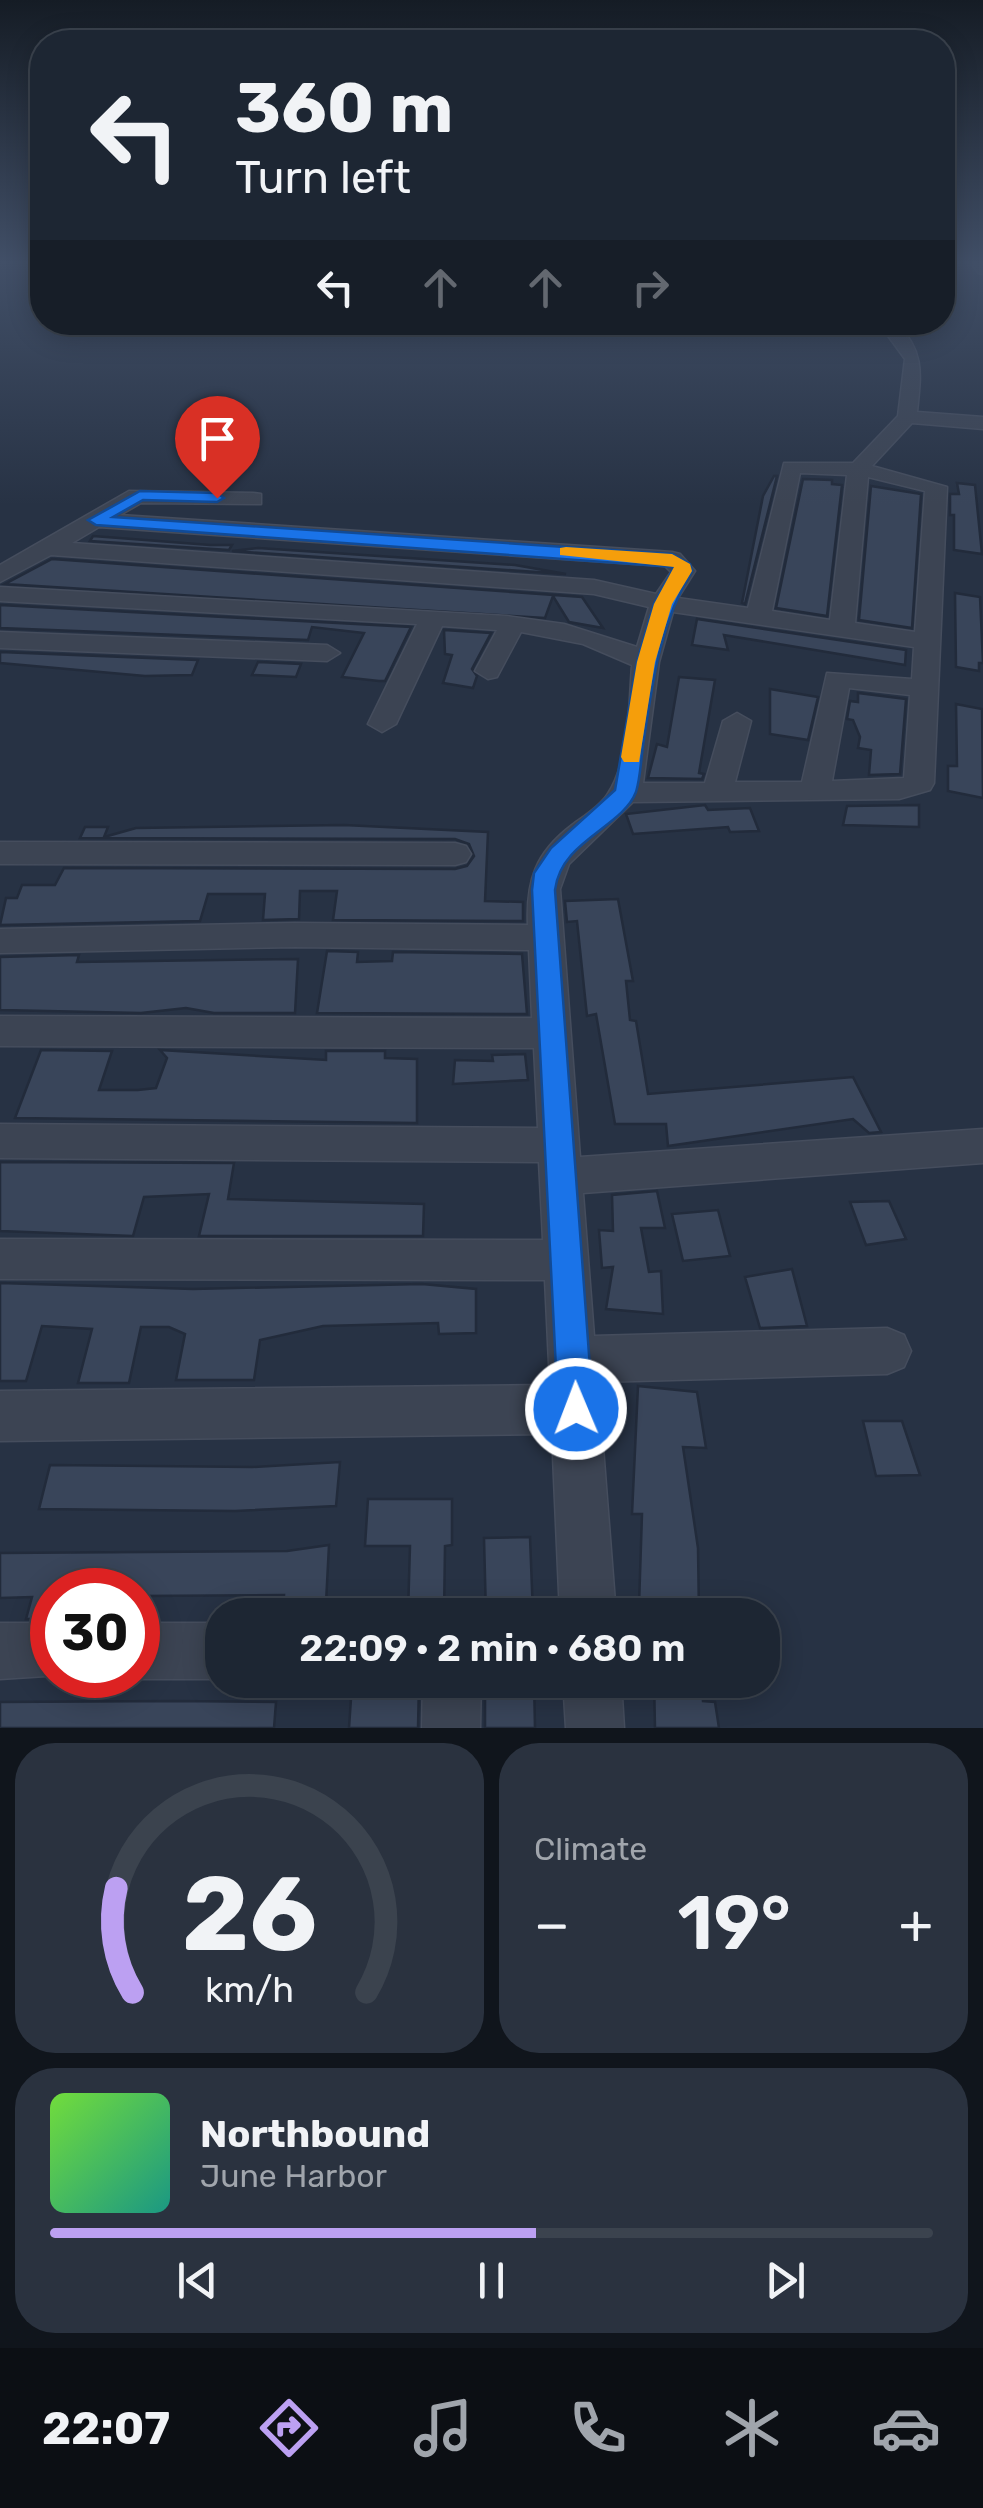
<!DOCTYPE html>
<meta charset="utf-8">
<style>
:root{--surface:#1d2633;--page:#2a323f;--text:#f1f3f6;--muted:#a0a5ac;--line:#3b434e;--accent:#bca0f2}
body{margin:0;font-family:Rubik,sans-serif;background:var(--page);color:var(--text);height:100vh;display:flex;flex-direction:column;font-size:38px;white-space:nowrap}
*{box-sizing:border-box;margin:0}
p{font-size:32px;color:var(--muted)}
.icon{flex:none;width:55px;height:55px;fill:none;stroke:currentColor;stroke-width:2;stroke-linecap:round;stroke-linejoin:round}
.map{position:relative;height:1728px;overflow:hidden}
.side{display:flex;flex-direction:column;gap:15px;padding:15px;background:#10151c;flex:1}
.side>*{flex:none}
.hud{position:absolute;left:30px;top:30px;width:925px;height:305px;border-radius:40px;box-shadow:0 5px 25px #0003,0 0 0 2px var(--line);background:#1d2633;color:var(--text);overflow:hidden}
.speed{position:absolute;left:30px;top:1568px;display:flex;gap:20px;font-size:50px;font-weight:700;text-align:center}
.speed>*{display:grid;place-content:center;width:130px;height:130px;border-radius:50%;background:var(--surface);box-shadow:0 5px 25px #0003,0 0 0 2px var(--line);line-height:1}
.speed .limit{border:15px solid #d22;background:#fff;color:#111}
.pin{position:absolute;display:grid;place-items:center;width:85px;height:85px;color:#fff;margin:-102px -42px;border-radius:50% 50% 50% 0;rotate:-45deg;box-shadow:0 0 10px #0007}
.pin .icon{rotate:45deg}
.me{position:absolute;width:110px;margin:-55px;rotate:359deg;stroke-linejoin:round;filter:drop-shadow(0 0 8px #0008)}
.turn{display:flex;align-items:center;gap:35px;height:210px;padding:0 40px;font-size:45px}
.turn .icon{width:130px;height:130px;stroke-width:2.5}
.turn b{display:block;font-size:70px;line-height:85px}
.lanes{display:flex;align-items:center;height:95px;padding:0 40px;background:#0003;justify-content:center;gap:50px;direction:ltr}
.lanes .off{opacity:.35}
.big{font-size:75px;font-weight:600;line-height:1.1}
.side .tile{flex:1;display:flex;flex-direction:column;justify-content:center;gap:15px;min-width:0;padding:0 35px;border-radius:40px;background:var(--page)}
.side .dial{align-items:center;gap:0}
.dial svg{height:260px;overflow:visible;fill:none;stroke:var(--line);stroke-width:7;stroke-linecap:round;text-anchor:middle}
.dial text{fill:var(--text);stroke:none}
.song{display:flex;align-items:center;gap:30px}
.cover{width:120px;height:120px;border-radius:15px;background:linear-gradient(135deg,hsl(100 70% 55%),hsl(170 70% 35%))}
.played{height:10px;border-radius:5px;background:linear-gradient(90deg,var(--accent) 55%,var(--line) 55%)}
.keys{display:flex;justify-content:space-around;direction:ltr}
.heat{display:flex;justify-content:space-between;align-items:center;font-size:55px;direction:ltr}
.side .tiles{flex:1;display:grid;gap:15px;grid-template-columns:1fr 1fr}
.tile:last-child{grid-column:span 2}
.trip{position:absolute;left:205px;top:1598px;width:575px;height:100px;border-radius:40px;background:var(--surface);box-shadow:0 5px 25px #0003,0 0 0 2px var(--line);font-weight:600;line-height:100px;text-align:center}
.dock{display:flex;height:160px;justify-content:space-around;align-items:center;background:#0c0f14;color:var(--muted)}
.dock .icon{width:70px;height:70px}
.dock .on{color:var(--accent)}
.dock b{font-size:45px;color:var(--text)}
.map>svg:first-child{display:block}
</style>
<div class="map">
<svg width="983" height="1728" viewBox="0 0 983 1728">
<rect width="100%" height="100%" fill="#273244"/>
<!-- building -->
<g fill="#39455a" stroke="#222b3b" stroke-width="2.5">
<polygon points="774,476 777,476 745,604 742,603 763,496"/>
<polygon points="803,479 832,480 832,484 842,485 827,616 776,608"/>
<polygon points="957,483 975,485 982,554 954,550 954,515 950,515 950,494 959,494"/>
<polygon points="871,486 921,494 912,628 859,620"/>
<polygon points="93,536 210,545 232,545 229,550 90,541"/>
<polygon points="258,548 515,565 566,574 232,551"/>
<polygon points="52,559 582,597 603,628 569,622 553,596 545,618 5,584"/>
<polygon points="955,593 980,597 983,663 979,663 979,671 956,667"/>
<polygon points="0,605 411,627 385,681 379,681 342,677 364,633 312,627 308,640 0,628"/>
<polygon points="697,619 906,650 905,665 724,635 728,650 692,645"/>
<polygon points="444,630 491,633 472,669 477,676 473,688 443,683 452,655 445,654"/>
<polygon points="0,652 198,660 192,675 145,676 0,663"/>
<polygon points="258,662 301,664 296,677 252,675"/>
<polygon points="679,677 715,680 699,773 704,774 702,779 648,778 657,744 667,747"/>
<polygon points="770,689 818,697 808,740 770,734"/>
<polygon points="858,693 906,699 900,774 869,775 871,750 858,748 860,737 853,720 847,719 850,701 858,702"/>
<polygon points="956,704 982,709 983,798 948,791 948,766 957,766"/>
<polygon points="705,805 708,810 750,808 759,831 730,832 728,827 633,834 626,814"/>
<polygon points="919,805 919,827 843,825 847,806"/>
<polygon points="344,825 488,832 485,901 523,902 523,921 333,920 337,891 300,891 299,919 263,920 265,894 208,894 200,921 0,925 6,898 17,898 22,885 55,885 64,868 455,869 467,866 474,856 469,844 455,839 80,838 85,827 108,827 104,837 136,828"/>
<polygon points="618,899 633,981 626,981 630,1020 636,1021 648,1094 853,1077 881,1132 869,1133 853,1119 668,1146 666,1124 615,1124 596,1014 587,1016 577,921 567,922 565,901"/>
<polygon points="327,951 358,952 357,962 392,961 393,952 522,954 527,1014 317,1013"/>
<polygon points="79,955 77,962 298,959 295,1013 214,1013 186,1008 141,1013 0,1010 0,957"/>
<polygon points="41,1050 112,1051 99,1090 138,1090 156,1088 167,1058 160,1050 326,1060 326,1051 385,1051 385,1058 417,1059 417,1123 15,1118"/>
<polygon points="525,1054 528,1080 453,1084 455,1060 493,1061 492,1055"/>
<polygon points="0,1162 234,1163 228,1199 424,1204 423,1236 199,1236 209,1194 144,1197 133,1236 0,1231"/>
<polygon points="657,1191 665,1228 641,1228 649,1272 661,1271 663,1314 606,1309 613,1267 602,1268 599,1230 613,1231 612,1195"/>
<polygon points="889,1201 906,1239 866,1245 850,1202"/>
<polygon points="718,1210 730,1256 683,1261 672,1214"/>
<polygon points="792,1269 807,1326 760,1328 745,1277"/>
<polygon points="0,1283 193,1289 422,1284 476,1289 476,1333 439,1334 438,1323 323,1326 260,1340 254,1380 176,1380 185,1334 169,1327 141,1327 129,1383 78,1383 92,1329 42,1326 26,1381 0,1381"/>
<polygon points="638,1386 697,1392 706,1448 683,1447 698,1548 699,1615 642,1615 639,1606 642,1514 632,1514"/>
<polygon points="863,1421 902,1421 920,1475 876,1476"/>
<polygon points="340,1462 336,1506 235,1511 39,1509 50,1465 252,1467"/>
<polygon points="368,1499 452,1499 452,1545 445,1546 444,1615 408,1615 410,1546 365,1546"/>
<polygon points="530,1537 533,1615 486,1615 484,1538"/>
<polygon points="329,1545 326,1603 283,1606 284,1595 138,1596 138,1590 52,1590 49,1619 26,1619 32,1597 0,1598 0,1553 287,1551"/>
<polygon points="485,1680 534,1680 535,1728 485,1728"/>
<polygon points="654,1680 701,1680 703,1701 715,1702 719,1728 655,1728"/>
<polygon points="419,1683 418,1728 349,1728 352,1684"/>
<polygon points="174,1701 276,1702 274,1728 0,1728 0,1702"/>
</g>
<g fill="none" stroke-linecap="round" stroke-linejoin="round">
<!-- minor casing -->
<g stroke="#454d5d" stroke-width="3">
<g id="minor">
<polygon points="971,263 983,263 983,274 978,273"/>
<path d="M878 322H896C925 352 921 373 917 412L983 417V429L912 423 872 466 947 487 934 783 930 790 899 799 633 802 569 864 560 889 580 1157 983 1129V1163L583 1193 594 1336 887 1328 904 1335 911 1351 904 1367 887 1374 598 1382 616 1615H560L552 1434 0 1441V1391L550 1385 545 1280 0 1279V1239L543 1240 539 1162 0 1158V1124L538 1128 534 1048 0 1046V1016L532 1018 529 950 295 947 0 953V929L295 923 528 925C526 881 535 853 572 825 584 816 599 807 607 795 630 762 629 703 632 665L583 644 521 632 497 677 488 679 475 671 497 630 442 626 396 724 382 732 368 724 417 624 0 601V587L507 616 564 624 637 647 649 607 594 594 51 555 0 582V565L129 491 253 493 261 494V504L141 503 120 515 672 552 680 554 695 571 678 598 748 608 784 463H853L898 416 905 359ZM800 473 847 475 830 620 772 611ZM868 477 925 491 915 632 855 623ZM99 527 665 566 671 572 656 594 594 580 72 543ZM673 612 914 647 912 679 827 673 802 782H735L751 721 737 713 723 721 705 783H643L659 662ZM849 688 910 695 904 778 832 781Z"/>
<polygon points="0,632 327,645 340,653 327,661 0,648"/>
<polygon points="0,842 455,843 466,846 471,854 466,862 455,865 0,864"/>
<polygon points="0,1623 52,1623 52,1675 62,1675 0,1679"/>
<polygon points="138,1623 222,1623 222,1679 138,1679 128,1675 138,1675"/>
<polygon points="423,1680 481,1680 480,1728 422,1728"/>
<polygon points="563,1680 621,1680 624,1728 566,1728"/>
</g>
</g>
<!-- minor -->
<use href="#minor" fill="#3c4453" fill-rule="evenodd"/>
</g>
<!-- sky -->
<linearGradient id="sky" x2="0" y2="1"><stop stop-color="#151c25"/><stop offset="0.52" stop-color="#414f67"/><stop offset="1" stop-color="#414f67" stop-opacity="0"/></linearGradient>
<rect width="983" height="505" fill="url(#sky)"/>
<!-- route -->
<path fill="#1a73e8" stroke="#114b97" stroke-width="2.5" d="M140 491 217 493 224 498 217 502 143 500 113 517 672 554 690 564 692 571C660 623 653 679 644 739 641 755 641 776 636 792 622 828 561 840 555 890L593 1409 588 1421 576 1426 563 1421 558 1409 532 890 534 873 551 848 615 790 637 662 654 604 674 567 96 525 88 520Z"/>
<!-- slow -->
<polygon fill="#f59e0b" points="566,547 672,554 690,564 692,571 672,604 655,662 639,762 624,762 621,757 637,662 654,604 674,567 560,555 560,548"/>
</svg>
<div class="speed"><div class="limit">30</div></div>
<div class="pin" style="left:217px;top:498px;background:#d93025"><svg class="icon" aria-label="arrive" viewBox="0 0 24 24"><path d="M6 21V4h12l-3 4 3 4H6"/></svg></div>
<svg class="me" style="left:576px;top:1409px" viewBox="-20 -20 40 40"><circle r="17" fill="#1a73e8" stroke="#fff" stroke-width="3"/><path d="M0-11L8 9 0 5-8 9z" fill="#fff"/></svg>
<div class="trip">22:09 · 2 min · 680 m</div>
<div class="hud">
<div class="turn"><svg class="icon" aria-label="left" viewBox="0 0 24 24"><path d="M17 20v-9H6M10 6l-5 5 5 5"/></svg><div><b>360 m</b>Turn left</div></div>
<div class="lanes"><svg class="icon" aria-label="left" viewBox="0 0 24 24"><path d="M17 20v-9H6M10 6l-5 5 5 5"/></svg><svg class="icon off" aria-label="ahead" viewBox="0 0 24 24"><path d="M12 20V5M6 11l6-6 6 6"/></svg><svg class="icon off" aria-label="ahead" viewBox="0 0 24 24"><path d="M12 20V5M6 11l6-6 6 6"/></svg><svg class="icon off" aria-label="right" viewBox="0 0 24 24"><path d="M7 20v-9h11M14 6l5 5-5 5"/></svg></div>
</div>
</div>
<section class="side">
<div class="tiles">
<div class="tile dial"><svg viewBox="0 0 100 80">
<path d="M14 69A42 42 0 1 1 86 69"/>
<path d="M14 69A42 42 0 0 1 9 37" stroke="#bca0f2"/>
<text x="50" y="56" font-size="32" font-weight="700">26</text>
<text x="50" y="72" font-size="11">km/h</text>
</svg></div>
<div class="tile"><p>Climate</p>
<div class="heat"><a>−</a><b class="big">19°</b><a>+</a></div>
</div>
<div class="tile">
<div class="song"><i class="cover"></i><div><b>Northbound</b><p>June Harbor</p></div></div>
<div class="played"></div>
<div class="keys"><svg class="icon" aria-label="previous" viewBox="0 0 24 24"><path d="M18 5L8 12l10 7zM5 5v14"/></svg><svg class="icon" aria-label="pause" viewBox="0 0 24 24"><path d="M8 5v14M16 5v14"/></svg><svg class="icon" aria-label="next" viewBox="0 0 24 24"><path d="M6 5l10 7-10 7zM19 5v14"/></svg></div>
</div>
</div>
</section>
<nav class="dock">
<b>22:07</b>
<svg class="icon on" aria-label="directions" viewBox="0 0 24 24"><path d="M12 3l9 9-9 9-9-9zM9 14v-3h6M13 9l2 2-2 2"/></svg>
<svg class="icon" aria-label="music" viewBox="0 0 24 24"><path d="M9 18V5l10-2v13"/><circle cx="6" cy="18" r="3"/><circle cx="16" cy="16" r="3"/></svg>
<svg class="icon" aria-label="phone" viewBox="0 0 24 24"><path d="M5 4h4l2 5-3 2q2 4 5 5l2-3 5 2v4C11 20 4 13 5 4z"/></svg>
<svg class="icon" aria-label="climate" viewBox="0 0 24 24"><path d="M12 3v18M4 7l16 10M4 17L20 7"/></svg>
<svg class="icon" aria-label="car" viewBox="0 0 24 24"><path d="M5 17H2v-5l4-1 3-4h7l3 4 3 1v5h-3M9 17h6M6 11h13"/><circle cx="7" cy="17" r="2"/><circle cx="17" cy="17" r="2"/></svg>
</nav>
